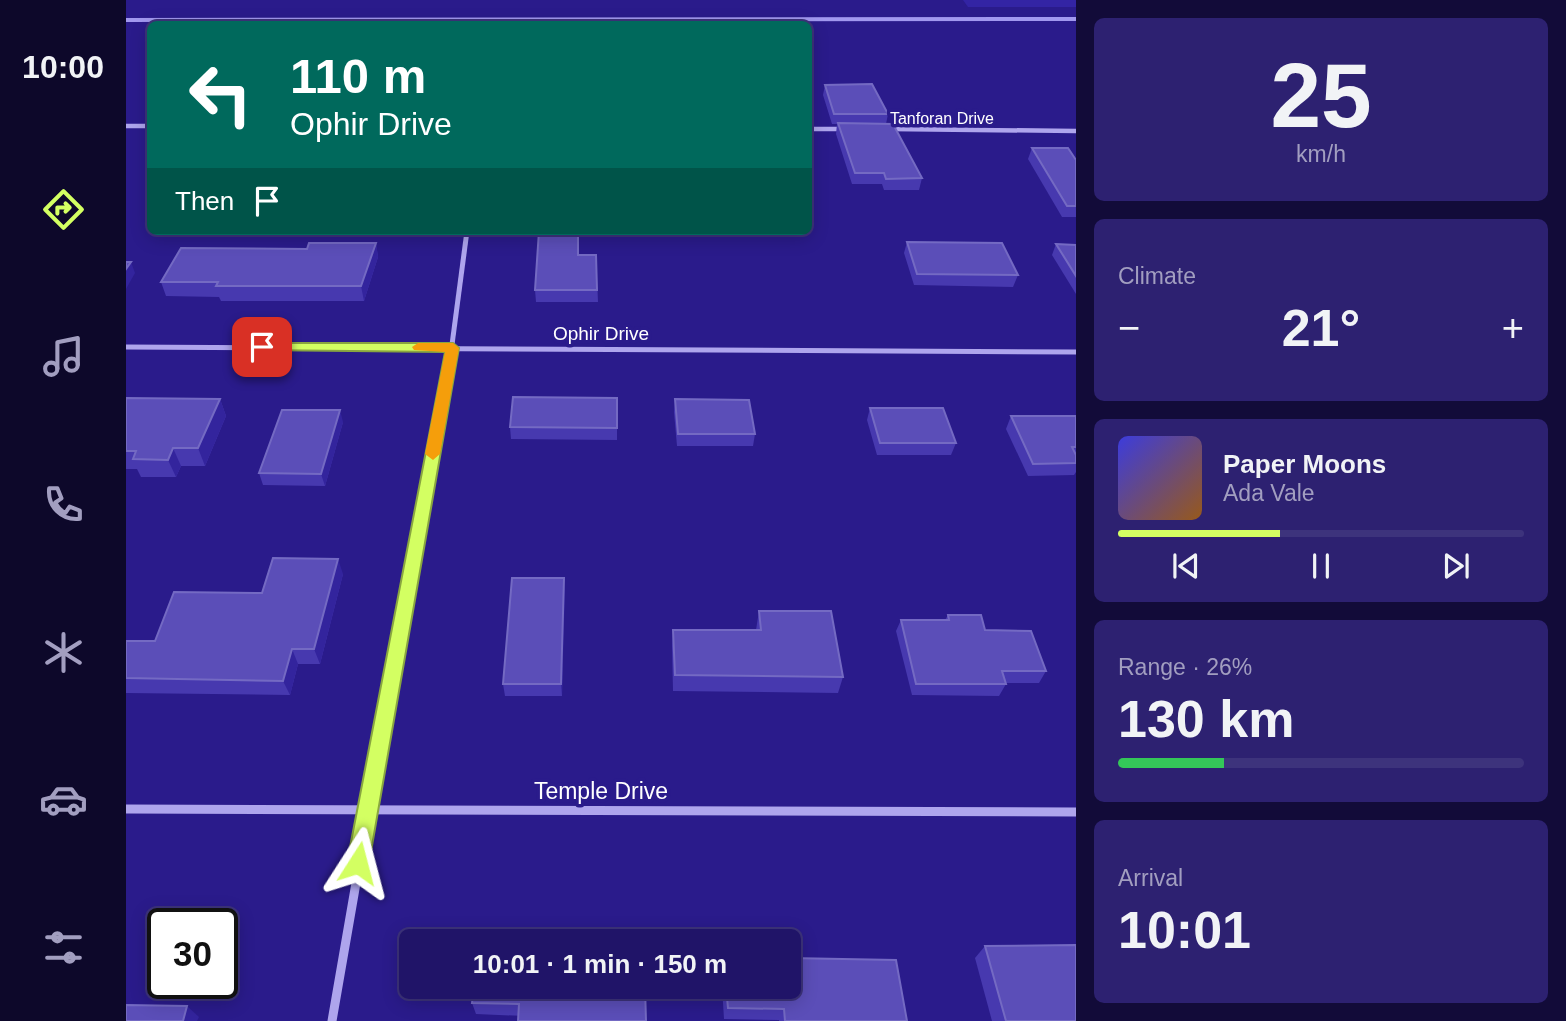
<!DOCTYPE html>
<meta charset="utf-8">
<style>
:root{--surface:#201468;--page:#2d2171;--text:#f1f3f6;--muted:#a29ec0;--line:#3d337c;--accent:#d3ff62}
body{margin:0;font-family:Helvetica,sans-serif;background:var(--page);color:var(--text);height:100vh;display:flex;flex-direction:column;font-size:26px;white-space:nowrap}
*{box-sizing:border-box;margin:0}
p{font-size:23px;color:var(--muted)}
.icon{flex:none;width:38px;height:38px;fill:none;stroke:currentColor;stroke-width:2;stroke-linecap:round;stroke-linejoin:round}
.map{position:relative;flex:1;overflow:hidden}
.drawer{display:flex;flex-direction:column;gap:18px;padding:18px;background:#120b39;width:490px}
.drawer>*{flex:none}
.hud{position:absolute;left:21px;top:21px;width:665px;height:214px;border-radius:10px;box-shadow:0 4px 18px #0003,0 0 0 2px var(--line);background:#00695c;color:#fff;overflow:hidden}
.speed{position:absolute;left:21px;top:908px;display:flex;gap:14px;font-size:35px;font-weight:700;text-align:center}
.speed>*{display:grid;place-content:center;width:91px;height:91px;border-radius:50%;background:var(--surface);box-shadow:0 4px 18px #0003,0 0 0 2px var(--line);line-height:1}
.speed .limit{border:4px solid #111;border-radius:10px;background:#fff;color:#111}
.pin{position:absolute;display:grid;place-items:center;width:60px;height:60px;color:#fff;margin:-30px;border-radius:14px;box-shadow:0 4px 10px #0006}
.me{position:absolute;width:77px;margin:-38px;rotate:9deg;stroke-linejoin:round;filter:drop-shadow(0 0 5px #0008)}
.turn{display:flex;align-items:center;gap:24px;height:147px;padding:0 28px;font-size:32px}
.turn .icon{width:91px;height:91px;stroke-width:2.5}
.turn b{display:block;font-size:49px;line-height:60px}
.then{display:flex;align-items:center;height:66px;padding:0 28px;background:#0003;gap:14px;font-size:26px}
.big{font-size:52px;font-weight:600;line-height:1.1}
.drawer .widget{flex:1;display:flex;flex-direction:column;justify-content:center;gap:10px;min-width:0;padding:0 24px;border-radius:10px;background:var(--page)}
.drawer .dial{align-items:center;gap:0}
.dial b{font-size:91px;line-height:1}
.song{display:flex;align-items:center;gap:21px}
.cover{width:84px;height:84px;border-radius:10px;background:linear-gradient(135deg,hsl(240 70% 55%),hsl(30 70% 35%))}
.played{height:7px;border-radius:4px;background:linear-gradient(90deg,var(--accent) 40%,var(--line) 40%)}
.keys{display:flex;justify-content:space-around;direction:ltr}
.heat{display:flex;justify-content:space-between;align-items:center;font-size:38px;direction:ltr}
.charge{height:10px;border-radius:5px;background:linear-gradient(90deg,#34c759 26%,var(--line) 0)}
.trip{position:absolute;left:273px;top:929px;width:402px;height:70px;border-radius:10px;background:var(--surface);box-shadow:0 4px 18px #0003,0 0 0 2px var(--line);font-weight:600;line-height:70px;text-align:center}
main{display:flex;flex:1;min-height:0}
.tab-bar{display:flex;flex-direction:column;width:126px;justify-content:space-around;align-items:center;background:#0d082a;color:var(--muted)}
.tab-bar .icon{width:49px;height:49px}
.tab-bar .active{color:var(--accent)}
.tab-bar b{font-size:32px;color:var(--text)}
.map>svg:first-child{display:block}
</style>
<main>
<nav class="tab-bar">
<b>10:00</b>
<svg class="icon active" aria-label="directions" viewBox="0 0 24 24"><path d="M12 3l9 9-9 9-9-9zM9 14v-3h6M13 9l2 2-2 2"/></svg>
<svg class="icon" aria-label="music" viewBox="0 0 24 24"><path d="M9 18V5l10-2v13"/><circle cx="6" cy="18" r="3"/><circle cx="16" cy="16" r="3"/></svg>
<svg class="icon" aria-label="phone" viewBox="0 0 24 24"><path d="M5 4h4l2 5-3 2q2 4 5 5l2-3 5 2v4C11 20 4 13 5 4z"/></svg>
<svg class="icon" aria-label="climate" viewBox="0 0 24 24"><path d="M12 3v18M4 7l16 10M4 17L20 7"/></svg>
<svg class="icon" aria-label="car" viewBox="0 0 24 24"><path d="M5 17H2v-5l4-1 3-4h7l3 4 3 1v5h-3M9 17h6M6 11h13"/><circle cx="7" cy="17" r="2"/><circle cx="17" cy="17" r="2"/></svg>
<svg class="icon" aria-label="filters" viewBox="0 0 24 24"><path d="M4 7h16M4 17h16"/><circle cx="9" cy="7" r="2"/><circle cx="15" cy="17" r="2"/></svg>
</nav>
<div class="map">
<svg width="950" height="1021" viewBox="0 0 950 1021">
<rect width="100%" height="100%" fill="#2a1b8b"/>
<!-- green -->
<polygon fill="#3324a4" points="837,0 950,0 950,7 842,7"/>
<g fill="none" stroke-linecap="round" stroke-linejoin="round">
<!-- stream -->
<polygon fill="#a198ef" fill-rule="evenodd" points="950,17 950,21 0,22 0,18"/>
<!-- street-far3 -->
<g stroke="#aea5ed" stroke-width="4.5">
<polyline points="0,126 24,126"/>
<polyline points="682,129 720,129"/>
<polyline points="764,129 950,131"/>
</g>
<!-- street-far2 -->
<g stroke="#aea5ed" stroke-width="5">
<polyline points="0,347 950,352"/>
<polyline points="322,375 341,231"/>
</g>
<!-- street-far1 -->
<polyline stroke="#aea5ed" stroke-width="7" points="270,655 322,373"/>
<!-- street -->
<g stroke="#aea5ed" stroke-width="9">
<polyline points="0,809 950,812"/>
<polyline points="206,1021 270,653"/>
</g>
</g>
<!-- wall -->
<g fill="#4739af">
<polygon points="699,85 762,114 760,124 796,178 793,190 758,190 756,184 726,184 710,134 711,124 706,124 697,95"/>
<polygon points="906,148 950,160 950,217 936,217 902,159"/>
<polygon points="781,242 892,275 887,287 788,285 778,253"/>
<polygon points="250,243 252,257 238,301 95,301 93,297 40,296 35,282 181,249"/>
<polygon points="930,244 950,245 950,294 926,255"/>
<polygon points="452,255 470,255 472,302 410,302 409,290"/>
<polygon points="0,398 94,399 100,416 79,466 55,466 50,477 15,477 11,469 0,469"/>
<polygon points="491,398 491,440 385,439 384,427"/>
<polygon points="549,399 629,434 627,446 551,446 548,412"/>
<polygon points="744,408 830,443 825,455 751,455 741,420"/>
<polygon points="885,416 950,416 950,472 948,475 902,476 880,429"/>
<polygon points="217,422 199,486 137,485 133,473"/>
<polygon points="217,574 194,664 172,664 164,695 0,693 0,641 29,641 136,593"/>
<polygon points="438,578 436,696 379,696 377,684"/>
<polygon points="633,611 717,677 712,693 547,691 546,646 547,630 630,630"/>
<polygon points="822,615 859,630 920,671 913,683 879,683 880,684 873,696 786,695 770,631 775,620 819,620"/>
<polygon points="859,946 950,1021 866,1021 849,958"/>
<polygon points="348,987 520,1021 350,1014 346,1003"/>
<polygon points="596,987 663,987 781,1021 653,1021 653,1020 598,1019"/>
</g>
<!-- shaded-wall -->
<g fill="#33249d">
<polygon points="250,243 252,257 238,301 235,286"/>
<polygon points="5,262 9,273 0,289 0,269"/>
<polygon points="94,399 100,416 79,466 72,448"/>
<polygon points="214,410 217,422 199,486 195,474"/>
<polygon points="47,448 55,466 50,477 42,460"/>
<polygon points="212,559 217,574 194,664 188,649"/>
<polygon points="438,578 439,590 436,696 435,684"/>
<polygon points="166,649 172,664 164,695 157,681"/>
<polygon points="61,1006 73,1017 71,1021 57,1021"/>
</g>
<!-- building -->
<g fill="#5b4eb8" stroke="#746ac3" stroke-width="2">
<polygon points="746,84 762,114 708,114 699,85"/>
<polygon points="712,123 767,124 796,178 760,179 758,173 729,173"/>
<polygon points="906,148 942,148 950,160 950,206 941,206"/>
<polygon points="413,231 452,231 452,255 470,255 471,290 409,290"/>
<polygon points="781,242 876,243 892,275 791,274"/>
<polygon points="183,243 250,243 235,286 90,286 92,282 35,282 55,248 181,249"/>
<polygon points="930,244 950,245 950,276"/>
<polygon points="0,262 5,262 0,269"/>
<polygon points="387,397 491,398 491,428 384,427"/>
<polygon points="0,398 94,399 72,448 47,448 42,460 7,459 10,451 0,451"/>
<polygon points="549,399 623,400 629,434 552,434"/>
<polygon points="744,408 817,408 830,443 754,443"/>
<polygon points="156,410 214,410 195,474 133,473"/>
<polygon points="885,416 950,416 950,447 946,447 950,455 950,463 907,464"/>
<polygon points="147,558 212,559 188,649 166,649 157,681 0,678 0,641 29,641 48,592 136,593"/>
<polygon points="386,578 438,578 435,684 377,684"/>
<polygon points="633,611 705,611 717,677 549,675 547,630 635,630"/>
<polygon points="822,615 855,615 859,630 905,631 920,671 876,671 880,684 790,684 775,620 823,620"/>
<polygon points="353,935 518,937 518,942 352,942"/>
<polygon points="950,945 950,1021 880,1021 859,946"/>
<polygon points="663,958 770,960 781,1021 659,1021 658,1009 602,1008 600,987 663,987"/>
<polygon points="348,987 519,987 520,1021 392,1021 393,1004 346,1003"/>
<polygon points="0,1005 61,1006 57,1021 0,1021"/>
</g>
<!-- route -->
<polygon fill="#d3ff62" stroke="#89a640" stroke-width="2" points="136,343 327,343 333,348 243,863 240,870 232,873 224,870 221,863 319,352 131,350 129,347"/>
<!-- slow -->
<polygon fill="#f59e0b" points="292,343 327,343 333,348 314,454 307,460 299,454 319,352 288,350 286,347"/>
<g text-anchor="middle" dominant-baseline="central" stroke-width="7" stroke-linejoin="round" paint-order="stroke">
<!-- far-street labels -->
<g font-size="16" fill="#fff" stroke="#2a1b8b">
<text x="816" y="118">Tanforan Drive</text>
</g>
<!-- street labels -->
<g font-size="19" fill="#fff" stroke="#2a1b8b">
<text x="475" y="333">Ophir Drive</text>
</g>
<!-- near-street labels -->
<g font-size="23" fill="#fff" stroke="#2a1b8b">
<text x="475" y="791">Temple Drive</text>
</g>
</g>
</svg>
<div class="speed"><div class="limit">30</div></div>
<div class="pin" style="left:136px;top:347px;background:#d93025"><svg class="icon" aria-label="arrive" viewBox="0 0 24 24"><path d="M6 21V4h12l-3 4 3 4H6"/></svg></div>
<svg class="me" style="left:232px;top:863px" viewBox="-20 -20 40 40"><path d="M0-17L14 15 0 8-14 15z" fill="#d3ff62" stroke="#fff" stroke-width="4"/></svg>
<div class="trip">10:01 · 1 min · 150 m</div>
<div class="hud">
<div class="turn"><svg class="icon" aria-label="left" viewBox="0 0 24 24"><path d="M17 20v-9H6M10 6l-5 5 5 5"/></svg><div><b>110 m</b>Ophir Drive</div></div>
<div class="then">Then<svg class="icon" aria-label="arrive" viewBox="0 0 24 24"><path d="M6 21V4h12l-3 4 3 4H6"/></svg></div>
</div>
</div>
<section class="drawer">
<div class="widget dial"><b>25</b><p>km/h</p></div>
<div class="widget"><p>Climate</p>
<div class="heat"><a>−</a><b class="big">21°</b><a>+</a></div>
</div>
<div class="widget">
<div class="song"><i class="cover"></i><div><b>Paper Moons</b><p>Ada Vale</p></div></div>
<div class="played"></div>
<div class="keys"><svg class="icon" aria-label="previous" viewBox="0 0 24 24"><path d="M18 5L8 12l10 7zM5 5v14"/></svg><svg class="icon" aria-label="pause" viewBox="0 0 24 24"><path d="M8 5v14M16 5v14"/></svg><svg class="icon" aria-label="next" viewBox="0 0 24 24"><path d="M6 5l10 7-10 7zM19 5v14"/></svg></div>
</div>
<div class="widget"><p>Range · 26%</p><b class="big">130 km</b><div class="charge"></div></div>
<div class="widget"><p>Arrival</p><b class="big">10:01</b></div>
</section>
</main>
